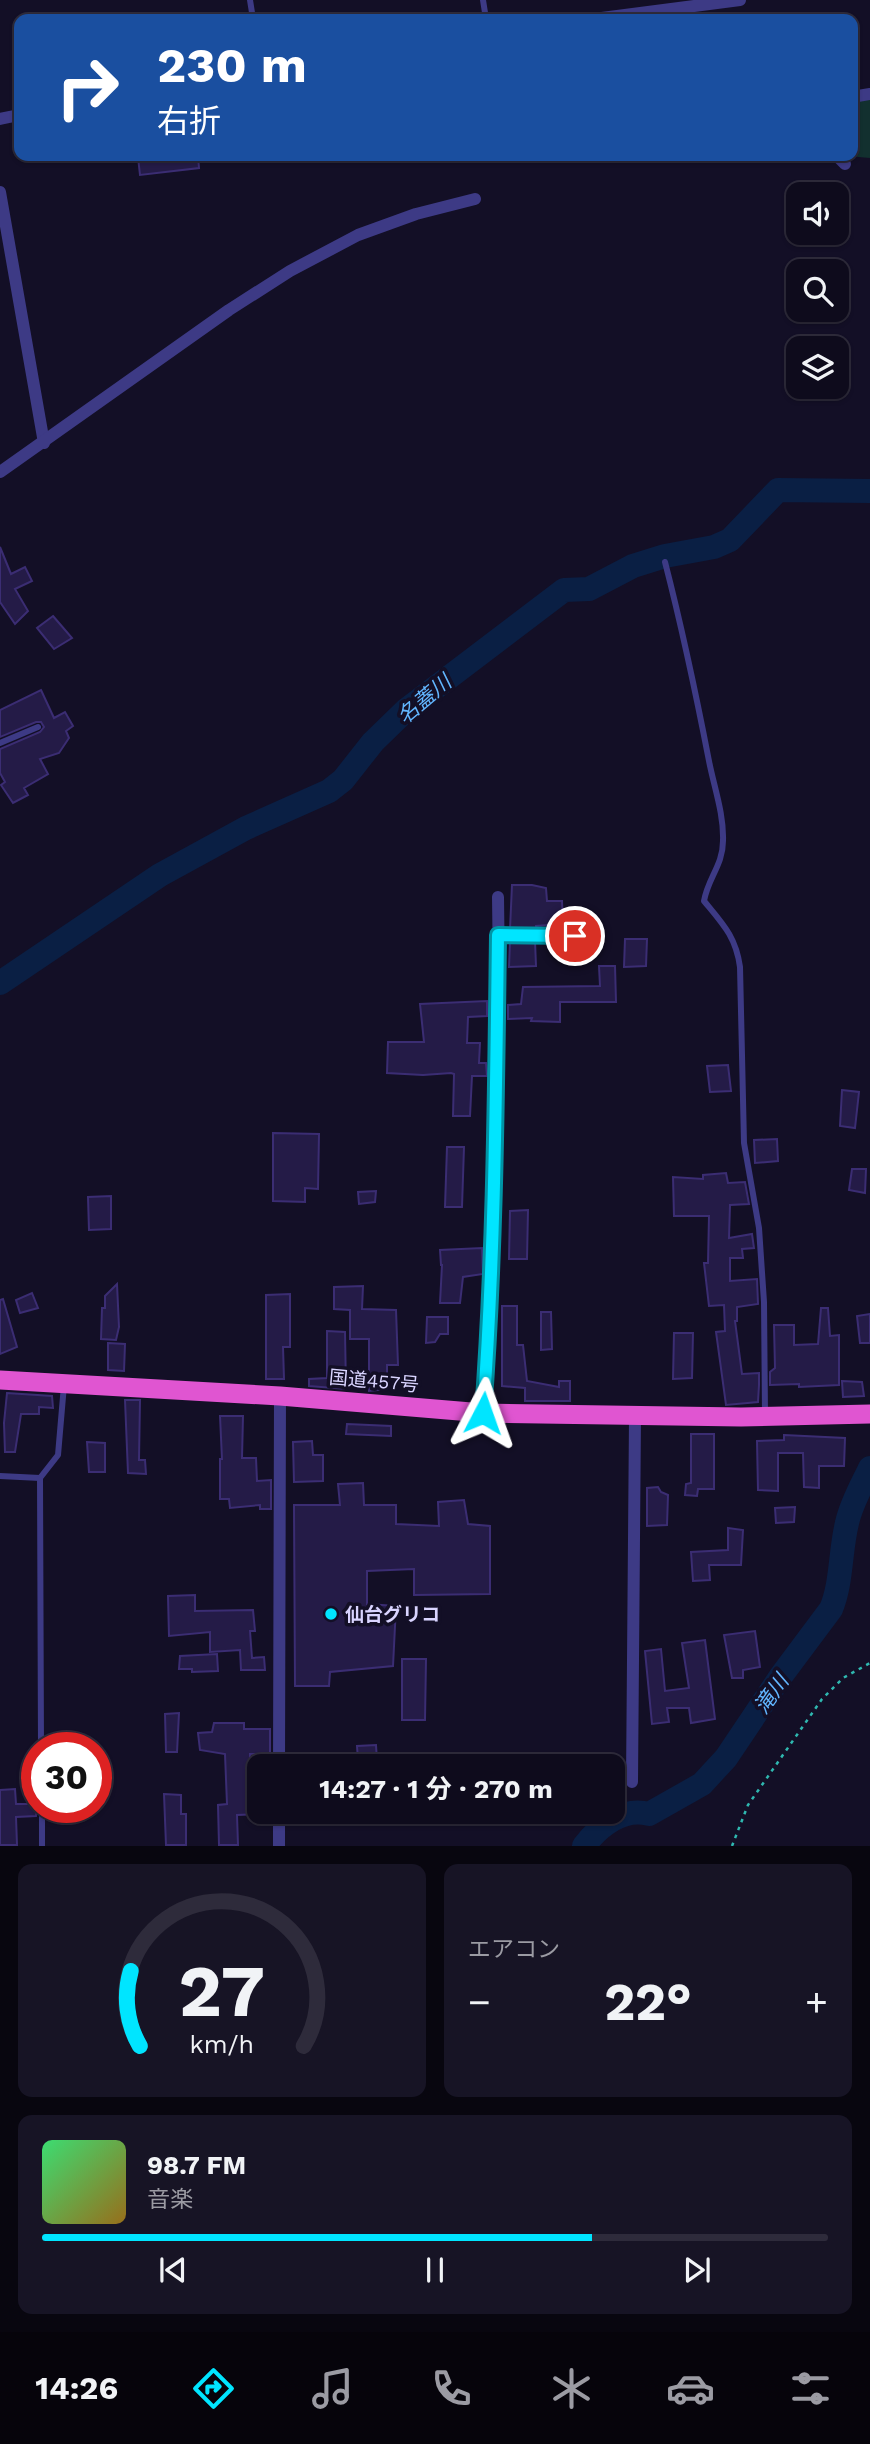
<!DOCTYPE html>
<html lang="ja">
<meta charset="utf-8">
<style>
:root{--surface:#0e0b1c;--page:#171425;--text:#f1f3f6;--muted:#9b9ba3;--line:#2e2b3b;--accent:#00e5ff}
body{margin:0;font-family:"Work Sans","Noto Sans JP",sans-serif;background:var(--page);color:var(--text);height:100vh;display:flex;flex-direction:column;font-size:26px;white-space:nowrap}
*{box-sizing:border-box;margin:0}
p{font-size:23px;color:var(--muted)}
.icon{flex:none;width:38px;height:38px;fill:none;stroke:currentColor;stroke-width:2;stroke-linecap:round;stroke-linejoin:round}
.map{position:relative;height:1846px;overflow:hidden}
.panel{display:flex;flex-direction:column;gap:18px;padding:18px;background:#08060f;flex:1}
.panel>*{flex:none}
.hud{position:absolute;left:14px;top:14px;width:844px;height:147px;border-radius:14px;box-shadow:0 2px 5px #0004,0 0 0 2px var(--line);background:#1a4fa0;color:#fff;overflow:hidden}
.buttons{position:absolute;left:786px;top:182px;display:grid;gap:14px}
.buttons a{display:grid;place-items:center;width:63px;height:63px;border-radius:14px;background:var(--surface);box-shadow:0 2px 5px #0004,0 0 0 2px var(--line);font-size:35px}
.speed{position:absolute;left:21px;top:1732px;display:flex;gap:14px;font-size:35px;font-weight:700;text-align:center}
.speed>*{display:grid;place-content:center;width:91px;height:91px;border-radius:50%;background:var(--surface);box-shadow:0 2px 5px #0004,0 0 0 2px var(--line);line-height:1}
.speed .limit{border:10px solid #d22;background:#fff;color:#111}
.pin{position:absolute;display:grid;place-items:center;width:60px;height:60px;color:#fff;margin:-30px;border:4px solid #fff;border-radius:50%;box-shadow:0 2px 7px #0007}
.me{position:absolute;width:77px;margin:-38px;rotate:4deg;stroke-linejoin:round;filter:drop-shadow(0 0 5px #0008)}
.turn{display:flex;align-items:center;gap:24px;height:147px;padding:0 28px;font-size:32px}
.turn .icon{width:91px;height:91px;stroke-width:2.5}
.turn b{display:block;font-size:49px;line-height:60px}
.big{font-size:52px;font-weight:700;line-height:1.1}
.panel .widget{flex:1;display:flex;flex-direction:column;justify-content:center;gap:10px;min-width:0;padding:0 24px;border-radius:14px;background:var(--page)}
.panel .dial{align-items:center;gap:0}
.dial svg{height:182px;overflow:visible;fill:none;stroke:var(--line);stroke-width:7;stroke-linecap:round;text-anchor:middle}
.dial text{fill:var(--text);stroke:none}
.song{display:flex;align-items:center;gap:21px}
.cover{width:84px;height:84px;border-radius:10px;background:linear-gradient(135deg,hsl(140 70% 55%),hsl(40 70% 35%))}
.played{height:7px;border-radius:4px;background:linear-gradient(90deg,var(--accent) 70%,var(--line) 70%)}
.keys{display:flex;justify-content:space-around;direction:ltr}
.heat{display:flex;justify-content:space-between;align-items:center;font-size:38px;direction:ltr}
.panel .tiles{flex:1;display:grid;gap:18px;grid-template-columns:1fr 1fr}
.widget:last-child{grid-column:span 2}
.trip{position:absolute;left:247px;top:1754px;width:378px;height:70px;border-radius:14px;background:var(--surface);box-shadow:0 2px 5px #0004,0 0 0 2px var(--line);font-weight:700;line-height:70px;text-align:center}
.menu{display:flex;height:112px;justify-content:space-around;align-items:center;background:#06040b;color:var(--muted)}
.menu .icon{width:49px;height:49px}
.menu .on{color:var(--accent)}
.menu b{font-size:32px;color:var(--text)}
.map>svg:first-child{display:block}
</style>
<div class="map">
<svg width="870" height="1846" viewBox="0 0 870 1846">
<rect width="100%" height="100%" fill="#130f26"/>
<!-- green -->
<polygon fill="#12302f" points="870,99 870,158 847,156 852,156 852,102"/>
<g fill="none" stroke-linecap="round" stroke-linejoin="round">
<!-- river -->
<g stroke="#0a1f44" stroke-width="24">
<polyline points="0,983 160,875 246,828 329,791 343,780 373,742 406,710 564,590 589,589 633,566 665,556 714,547 730,540 778,490 870,491"/>
<path d="M584 1846C599 1826 623 1807 649 1814L702 1784 726 1758 781 1676 831 1609C842 1583 840 1551 847 1523 851 1504 862 1485 870 1468"/>
</g>
</g>
<!-- building -->
<g fill="#241b47" stroke="#3b2d73" stroke-width="2">
<polygon points="145,156 198,156 199,168 140,175 138,157"/>
<polygon points="0,547 11,574 25,567 32,581 15,589 28,611 15,624 0,602"/>
<polygon points="53,616 72,638 54,649 37,628"/>
<polygon points="41,690 54,718 65,712 73,726 66,731 69,738 59,753 40,759 48,774 24,788 28,795 13,803 1,785 5,782 0,773 0,749 40,732 44,727 41,722 36,722 0,737 0,710"/>
<polygon points="512,885 532,885 546,888 547,901 562,901 563,924 536,926 536,930 510,929"/>
<polygon points="625,939 647,939 646,966 624,967"/>
<polygon points="510,941 535,941 536,966 509,967"/>
<polygon points="599,966 615,966 616,1002 560,1002 560,1022 531,1021 532,1018 508,1019 508,1005 521,1004 523,987 600,986"/>
<polygon points="487,1001 487,1016 468,1017 467,1043 480,1043 479,1063 486,1063 487,1076 472,1076 470,1116 453,1116 454,1074 451,1073 423,1075 387,1073 388,1042 424,1042 420,1004"/>
<polygon points="728,1065 731,1091 710,1092 707,1066"/>
<polygon points="842,1090 859,1092 855,1128 840,1126"/>
<polygon points="273,1133 319,1134 318,1189 305,1188 305,1202 273,1201"/>
<polygon points="777,1139 778,1161 755,1163 754,1140"/>
<polygon points="447,1147 464,1147 462,1207 445,1207"/>
<polygon points="852,1169 866,1169 865,1193 849,1190"/>
<polygon points="726,1173 728,1183 745,1182 749,1204 730,1205 729,1238 752,1234 754,1248 742,1249 743,1258 730,1258 730,1281 757,1279 758,1304 737,1307 737,1321 735,1321 742,1374 759,1373 759,1385 758,1402 726,1405 716,1332 725,1331 724,1305 709,1306 704,1263 708,1263 709,1216 674,1216 673,1177 703,1179 703,1175"/>
<polygon points="376,1191 375,1202 359,1204 358,1192"/>
<polygon points="111,1196 111,1229 89,1230 88,1197"/>
<polygon points="528,1210 527,1259 509,1259 510,1211"/>
<polygon points="482,1248 483,1274 463,1277 460,1303 440,1303 442,1265 441,1265 440,1250"/>
<polygon points="117,1284 119,1327 116,1340 101,1339 102,1308 105,1308 105,1296"/>
<polygon points="363,1286 362,1309 396,1310 398,1365 387,1365 387,1389 369,1391 369,1339 350,1339 350,1310 334,1309 334,1287"/>
<polygon points="32,1293 38,1308 20,1313 16,1300"/>
<polygon points="290,1294 290,1347 283,1347 284,1379 266,1379 266,1295"/>
<polygon points="3,1299 17,1347 0,1354 0,1300"/>
<polygon points="502,1306 517,1306 517,1345 523,1345 527,1381 559,1387 559,1381 570,1381 570,1401 525,1401 525,1388 502,1386"/>
<polygon points="821,1308 828,1308 830,1336 839,1335 839,1385 799,1387 799,1384 770,1385 770,1372 775,1368 774,1325 794,1325 794,1345 818,1344"/>
<polygon points="541,1312 551,1312 552,1349 541,1350"/>
<polygon points="870,1314 870,1343 860,1343 857,1316"/>
<polygon points="427,1317 448,1317 448,1334 440,1334 435,1342 426,1343"/>
<polygon points="327,1331 345,1332 346,1389 309,1386 309,1379 327,1378"/>
<polygon points="674,1333 693,1333 692,1378 673,1379"/>
<polygon points="108,1343 125,1344 124,1371 108,1370"/>
<polygon points="842,1381 862,1382 864,1396 843,1397"/>
<polygon points="7,1393 52,1396 53,1408 39,1407 39,1414 21,1414 15,1452 5,1452 4,1423"/>
<polygon points="125,1400 140,1400 139,1460 145,1460 146,1474 128,1473"/>
<polygon points="220,1416 243,1416 242,1458 256,1458 257,1481 271,1480 271,1509 260,1509 260,1505 230,1508 229,1499 220,1499 220,1459 222,1459"/>
<polygon points="347,1424 391,1426 391,1436 346,1434"/>
<polygon points="691,1434 714,1434 714,1489 698,1489 697,1496 685,1495 686,1484 691,1483"/>
<polygon points="784,1435 845,1438 844,1466 819,1466 819,1488 804,1487 803,1453 778,1453 778,1491 758,1490 757,1441 784,1440"/>
<polygon points="312,1441 313,1455 323,1455 323,1481 294,1482 293,1442"/>
<polygon points="87,1442 105,1443 105,1472 89,1472"/>
<polygon points="363,1483 364,1505 396,1505 396,1524 439,1526 438,1502 464,1500 468,1524 490,1526 490,1594 414,1595 414,1569 367,1571 367,1604 396,1606 393,1666 330,1672 329,1686 295,1686 294,1505 340,1505 338,1484"/>
<polygon points="658,1487 661,1492 668,1495 667,1525 647,1526 647,1488"/>
<polygon points="795,1507 794,1522 776,1523 775,1508"/>
<polygon points="728,1528 743,1530 741,1565 709,1565 710,1580 693,1581 691,1552 728,1550"/>
<polygon points="195,1595 195,1611 253,1610 255,1631 250,1631 252,1658 264,1657 265,1670 241,1670 240,1650 210,1652 210,1632 169,1636 168,1596"/>
<polygon points="755,1631 760,1667 743,1670 743,1678 732,1678 724,1635"/>
<polygon points="705,1640 715,1719 691,1723 689,1708 667,1708 669,1722 652,1724 645,1651 661,1649 665,1691 689,1688 682,1643"/>
<polygon points="217,1654 218,1671 192,1672 192,1669 179,1669 180,1656"/>
<polygon points="402,1659 426,1659 425,1720 402,1720"/>
<polygon points="179,1713 177,1752 166,1752 165,1714"/>
<polygon points="214,1723 244,1723 244,1729 270,1729 270,1754 250,1754 249,1800 259,1800 259,1814 237,1815 238,1845 219,1845 218,1805 227,1804 225,1754 200,1750 198,1733 212,1732"/>
<polygon points="376,1745 377,1761 358,1760 357,1746"/>
<polygon points="15,1789 16,1804 37,1804 36,1816 16,1817 17,1845 0,1845 0,1790"/>
<polygon points="164,1794 181,1795 181,1814 186,1814 186,1845 166,1845"/>
</g>
<g fill="none" stroke-linecap="round" stroke-linejoin="round">
<!-- path -->
<polyline stroke="#2fb8b0" stroke-width="2.5" stroke-dasharray="3.5 5" stroke-linecap="butt" points="732,1846 748,1805 822,1699 843,1678 870,1663"/>
<!-- service -->
<g stroke="#3d3a85" stroke-width="6">
<polyline points="250,0 253,19"/>
<polyline points="483,0 486,19"/>
<path d="M665 562C682 628 696 694 709 761 714 787 724 814 723 841 723 865 708 878 704 901 723 924 736 937 740 967L744 1143 759 1228 764 1302 765 1415"/>
<polyline points="0,743 38,727"/>
<polyline points="498,935 600,936"/>
<polyline points="0,1476 40,1478"/>
<polyline points="41,1748 40,1478 58,1455 64,1385"/>
<polyline points="42,1808 42,1846"/>
</g>
<!-- minor -->
<g stroke="#3d3a85" stroke-width="12">
<polyline points="594,19 740,0"/>
<polyline points="852,97 870,94"/>
<polyline points="0,119 19,115"/>
<polyline points="837,156 845,164"/>
<polyline points="0,192 44,443"/>
<polyline points="0,472 229,310 290,271 358,235 416,214 475,199"/>
<path d="M483 1413C496 1242 501 1069 498 897"/>
<polyline points="279,1766 280,1396"/>
<polyline points="632,1782 635,1417"/>
<polyline points="279,1846 279,1811"/>
</g>
<!-- trunk -->
<polyline stroke="#e055d1" stroke-width="19" points="0,1380 280,1396 483,1413 741,1417 870,1414"/>
</g>
<g fill="none" stroke-linecap="round" stroke-linejoin="round">
<!-- route casing -->
<g stroke="#0095a6" stroke-width="18">
<path id="route" d="M483 1413C495 1254 496 1094 498 935L575 936"/>
</g>
<!-- route -->
<use href="#route" stroke="#00e5ff" stroke-width="12"/>
</g>
<!-- markers -->
<circle fill="#00e5ff" stroke="#130f26" stroke-width="2.5" cx="331" cy="1614" r="7"/>
<g text-anchor="middle" dominant-baseline="central" stroke-width="7" stroke-linejoin="round" paint-order="stroke">
<!-- street labels -->
<g font-size="19" fill="#d9d4ff" stroke="#130f26">
<text transform="translate(374 1381) rotate(5)">国道457号</text>
</g>
<!-- poi labels -->
<g font-size="19" font-weight="bold" fill="#d9d4ff" stroke="#130f26" text-anchor="start">
<text x="345" y="1614">仙台グリコ</text>
</g>
<!-- water labels -->
<g font-size="21" font-style="italic" fill="#62b6ff" stroke="#130f26">
<text transform="translate(424 699) rotate(-40)">名蓋川</text>
<text transform="translate(771 1694) rotate(-55)">滝川</text>
</g>
</g>
</svg>
<div class="buttons">
<a><svg class="icon" aria-label="sound" viewBox="0 0 24 24"><path d="M4 9h4l5-4v14l-5-4H4zM17 9q2 3 0 6"/></svg></a>
<a><svg class="icon" aria-label="search" viewBox="0 0 24 24"><circle cx="10" cy="10" r="6"/><path d="M15 15l6 6"/></svg></a>
<a><svg class="icon" aria-label="layers" viewBox="0 0 24 24"><path d="M12 4l9 5-9 5-9-5zM3 14l9 5 9-5"/></svg></a>
</div>
<div class="speed"><div class="limit">30</div></div>
<div class="pin" style="left:575px;top:936px;background:#d93025"><svg class="icon" aria-label="arrive" viewBox="0 0 24 24"><path d="M6 21V4h12l-3 4 3 4H6"/></svg></div>
<svg class="me" style="left:483px;top:1413px" viewBox="-20 -20 40 40"><path d="M0-17L14 15 0 8-14 15z" fill="#00e5ff" stroke="#fff" stroke-width="4"/></svg>
<div class="trip">14:27 · 1 分 · 270 m</div>
<div class="hud">
<div class="turn"><svg class="icon" aria-label="right" viewBox="0 0 24 24"><path d="M7 20v-9h11M14 6l5 5-5 5"/></svg><div><b>230 m</b>右折</div></div>
</div>
</div>
<section class="panel">
<div class="tiles">
<div class="widget dial"><svg viewBox="0 0 100 80">
<path d="M14 69A42 42 0 1 1 86 69"/>
<path d="M14 69A42 42 0 0 1 10 36" stroke="#00e5ff"/>
<text x="50" y="56" font-size="32" font-weight="700">27</text>
<text x="50" y="72" font-size="11">km/h</text>
</svg></div>
<div class="widget"><p>エアコン</p>
<div class="heat"><a>−</a><b class="big">22°</b><a>+</a></div>
</div>
<div class="widget">
<div class="song"><i class="cover"></i><div><b>98.7 FM</b><p>音楽</p></div></div>
<div class="played"></div>
<div class="keys"><svg class="icon" aria-label="previous" viewBox="0 0 24 24"><path d="M18 5L8 12l10 7zM5 5v14"/></svg><svg class="icon" aria-label="pause" viewBox="0 0 24 24"><path d="M8 5v14M16 5v14"/></svg><svg class="icon" aria-label="next" viewBox="0 0 24 24"><path d="M6 5l10 7-10 7zM19 5v14"/></svg></div>
</div>
</div>
</section>
<nav class="menu">
<b>14:26</b>
<svg class="icon on" aria-label="directions" viewBox="0 0 24 24"><path d="M12 3l9 9-9 9-9-9zM9 14v-3h6M13 9l2 2-2 2"/></svg>
<svg class="icon" aria-label="music" viewBox="0 0 24 24"><path d="M9 18V5l10-2v13"/><circle cx="6" cy="18" r="3"/><circle cx="16" cy="16" r="3"/></svg>
<svg class="icon" aria-label="phone" viewBox="0 0 24 24"><path d="M5 4h4l2 5-3 2q2 4 5 5l2-3 5 2v4C11 20 4 13 5 4z"/></svg>
<svg class="icon" aria-label="climate" viewBox="0 0 24 24"><path d="M12 3v18M4 7l16 10M4 17L20 7"/></svg>
<svg class="icon" aria-label="car" viewBox="0 0 24 24"><path d="M5 17H2v-5l4-1 3-4h7l3 4 3 1v5h-3M9 17h6M6 11h13"/><circle cx="7" cy="17" r="2"/><circle cx="17" cy="17" r="2"/></svg>
<svg class="icon" aria-label="filters" viewBox="0 0 24 24"><path d="M4 7h16M4 17h16"/><circle cx="9" cy="7" r="2"/><circle cx="15" cy="17" r="2"/></svg>
</nav>
